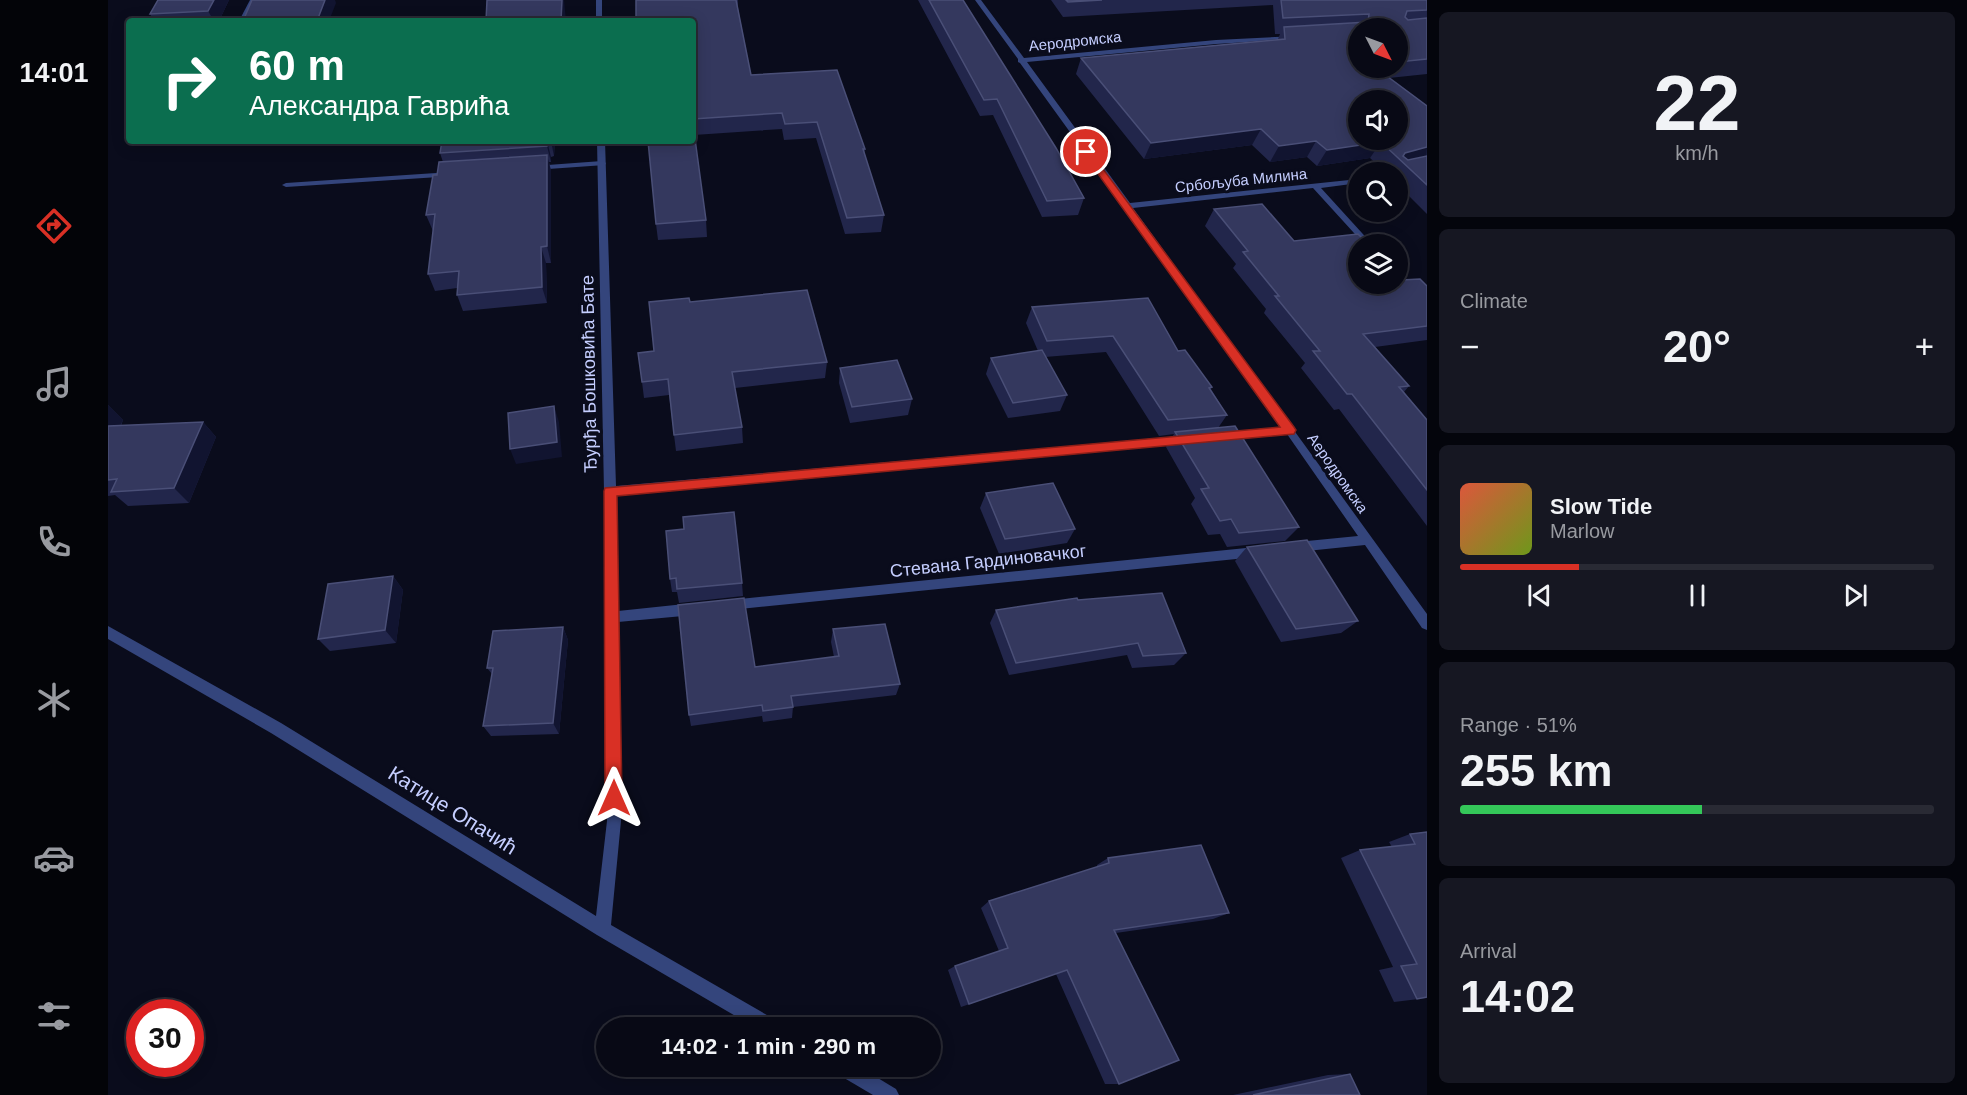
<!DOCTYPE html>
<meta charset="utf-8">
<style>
:root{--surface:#080915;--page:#161722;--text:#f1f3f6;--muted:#989aa0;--line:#292a34;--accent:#d93025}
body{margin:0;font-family:Arial,sans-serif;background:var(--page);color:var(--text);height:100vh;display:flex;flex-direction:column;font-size:22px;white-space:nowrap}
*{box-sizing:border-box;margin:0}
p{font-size:20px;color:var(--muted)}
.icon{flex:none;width:33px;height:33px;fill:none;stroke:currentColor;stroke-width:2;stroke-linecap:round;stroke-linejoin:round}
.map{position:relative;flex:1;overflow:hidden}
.side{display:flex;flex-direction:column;gap:12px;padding:12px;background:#04050c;width:540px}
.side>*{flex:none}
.guide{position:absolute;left:18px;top:18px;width:570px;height:126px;border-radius:6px;box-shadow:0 3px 15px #0003,0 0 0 2px var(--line);background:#0b6e4f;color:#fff;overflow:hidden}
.needle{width:39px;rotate:132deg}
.buttons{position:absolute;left:1240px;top:18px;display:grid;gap:12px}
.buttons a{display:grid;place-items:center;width:60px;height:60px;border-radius:50%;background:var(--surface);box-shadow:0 3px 15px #0003,0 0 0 2px var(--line);font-size:30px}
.speed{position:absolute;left:18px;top:999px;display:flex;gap:12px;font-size:30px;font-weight:700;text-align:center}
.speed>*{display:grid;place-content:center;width:78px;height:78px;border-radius:50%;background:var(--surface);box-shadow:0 3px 15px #0003,0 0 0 2px var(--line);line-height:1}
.speed .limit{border:9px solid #d22;background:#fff;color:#111}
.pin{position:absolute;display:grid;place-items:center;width:51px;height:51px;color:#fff;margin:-26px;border:3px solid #fff;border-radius:50%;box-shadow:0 2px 6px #0007}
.me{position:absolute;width:66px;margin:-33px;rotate:0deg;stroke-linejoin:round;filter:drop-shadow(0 0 4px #0008)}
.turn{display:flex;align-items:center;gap:21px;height:126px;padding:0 24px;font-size:27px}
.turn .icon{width:78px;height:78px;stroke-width:2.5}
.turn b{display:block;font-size:42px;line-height:51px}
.big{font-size:45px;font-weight:800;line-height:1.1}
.side .widget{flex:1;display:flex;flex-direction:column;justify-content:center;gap:9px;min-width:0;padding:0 21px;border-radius:9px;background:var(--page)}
.side .dial{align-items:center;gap:0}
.dial b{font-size:78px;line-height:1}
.song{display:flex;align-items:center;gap:18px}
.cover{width:72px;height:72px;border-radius:9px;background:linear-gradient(135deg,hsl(10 70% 55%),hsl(80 70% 35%))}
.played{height:6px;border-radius:3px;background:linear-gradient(90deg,var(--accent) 25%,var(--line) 25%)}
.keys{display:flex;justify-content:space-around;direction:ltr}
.heat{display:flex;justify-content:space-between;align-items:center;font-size:33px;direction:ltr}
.charge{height:9px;border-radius:4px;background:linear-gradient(90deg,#34c759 51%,var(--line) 0)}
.trip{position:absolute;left:488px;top:1017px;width:345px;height:60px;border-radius:30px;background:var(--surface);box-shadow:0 3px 15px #0003,0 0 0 2px var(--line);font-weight:800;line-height:60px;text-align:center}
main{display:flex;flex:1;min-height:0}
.tabs{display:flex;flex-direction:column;width:108px;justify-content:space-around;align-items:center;background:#030408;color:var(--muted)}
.tabs .icon{width:42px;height:42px}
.tabs .on{color:var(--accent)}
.tabs b{font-size:27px;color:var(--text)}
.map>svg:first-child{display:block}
</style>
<main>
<nav class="tabs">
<b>14:01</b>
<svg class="icon on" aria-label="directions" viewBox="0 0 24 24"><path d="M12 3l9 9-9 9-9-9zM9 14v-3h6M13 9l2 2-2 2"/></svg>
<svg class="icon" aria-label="music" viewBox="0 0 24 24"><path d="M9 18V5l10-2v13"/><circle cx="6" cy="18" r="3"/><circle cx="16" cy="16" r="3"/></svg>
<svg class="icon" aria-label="phone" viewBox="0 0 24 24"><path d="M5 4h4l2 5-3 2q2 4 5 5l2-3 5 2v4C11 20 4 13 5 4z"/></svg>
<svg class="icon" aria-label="climate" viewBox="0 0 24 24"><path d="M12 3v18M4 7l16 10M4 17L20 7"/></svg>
<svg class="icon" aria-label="car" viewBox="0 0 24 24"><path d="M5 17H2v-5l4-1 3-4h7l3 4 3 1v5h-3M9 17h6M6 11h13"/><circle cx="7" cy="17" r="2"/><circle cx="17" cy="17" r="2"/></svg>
<svg class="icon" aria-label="filters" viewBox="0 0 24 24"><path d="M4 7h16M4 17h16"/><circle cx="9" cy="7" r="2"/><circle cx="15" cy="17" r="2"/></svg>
</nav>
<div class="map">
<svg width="1319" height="1095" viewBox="0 0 1319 1095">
<rect width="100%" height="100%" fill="#0a0c1c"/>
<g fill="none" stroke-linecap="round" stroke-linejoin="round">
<!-- service -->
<g fill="#34457c" fill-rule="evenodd">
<polygon points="494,161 498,163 497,165 426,170 422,168 426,166"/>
<polygon points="343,172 347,174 346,176 178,187 174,185 178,183"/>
</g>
<!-- minor -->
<g fill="#34457c" fill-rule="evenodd">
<polygon points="142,0 148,0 137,21 131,21"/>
<rect x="488" y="0" width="6" height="21"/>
<polygon points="867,0 873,0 916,58 1108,40 1188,36 1188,38 1186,39 1108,44 919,62 1022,203 1251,179 1251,183 1213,188 1264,244 1256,244 1205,188 1025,208 1319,614 1319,630 1314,628 1257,545 1189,552 1185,551 1183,547 1185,543 1189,542 1250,536 1179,434 1113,439 1112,436 1113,433 1117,432 1174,427 1017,208 1014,208 1014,204 912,63 910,62 910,59"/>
<polygon points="489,141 497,141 508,486 1076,436 1081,440 1076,444 508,495 510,611 586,603 590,605 592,609 590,613 586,615 510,622 513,821 503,925 671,1022 673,1028 648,1028 489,935 163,733 0,639 0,626 173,723 488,916 499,821 496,491"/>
<polygon points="1148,547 1152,548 1154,552 1152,556 1148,557 622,610 618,609 616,605 618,601 622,600"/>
<polygon points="724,1066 750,1066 788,1089 791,1095 765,1095 726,1072"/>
</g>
</g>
<!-- wall -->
<g fill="#22264b" fill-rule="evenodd">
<polygon points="121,0 111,21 46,21 42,14"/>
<polygon points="528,0 630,0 630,8 643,75 757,149 756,154 776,215 773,232 737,234 708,138 676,140 674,129 586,135 598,220 599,237 550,240 548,224 585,141 585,21 529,21"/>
<polygon points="810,0 855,0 976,198 970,215 934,217 885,115 872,116"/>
<path d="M943 0H1319V74L1281 78 1319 106V214L1290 185V172H1277L1262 158 1209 166 1199 157 1162 162 1144 145 1036 159 968 74 973 58 1170 39 1172 34H1167L1165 5 955 17ZM1290 28V68H1251Z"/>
<polygon points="334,141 447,141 446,156 443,157 443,162 441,162 443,171 443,263 438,263 439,303 355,311 349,295 349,288 327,291 320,274 325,231 318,215 329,175 335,162 332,153"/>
<polygon points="1106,209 1186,241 1293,280 1319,286 1319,340 1267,347 1301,386 1296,392 1319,420 1319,526 1231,409 1226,410 1193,368 1197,363 1156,313 1158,309 1125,268 1128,264 1097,226"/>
<polygon points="582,302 719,362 717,378 627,388 634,427 635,443 568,451 561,395 536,398 534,382 546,351"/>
<polygon points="924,307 1070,351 1104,387 1103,389 1119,415 1110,428 1191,527 1177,541 1119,547 1112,534 1100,535 1083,504 1087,498 1058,447 1066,434 1051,436 998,352 937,357 959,395 952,411 900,418 878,374 883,358 930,351 918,323"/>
<polygon points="732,368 804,399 800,415 742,423 731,383"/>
<polygon points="0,405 15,420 13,426 95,422 108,437 81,503 20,506 7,495 0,496"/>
<polygon points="878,493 967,529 959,543 891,554 872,508"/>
<polygon points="558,531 634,583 635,596 571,603 569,592 564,592 562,579"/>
<polygon points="1139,547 1250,621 1233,633 1173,642 1127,561"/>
<polygon points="285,576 295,590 288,643 222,651 210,639"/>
<polygon points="970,600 1078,653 1066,665 1024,668 1019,655 901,675 882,623 888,610"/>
<polygon points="455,627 460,640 451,734 383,736 375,726 384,674 379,668"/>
<polygon points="725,629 792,684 788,695 685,707 684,718 655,722 654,716 583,726 581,715 647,667 726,657 723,642"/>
<polygon points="1319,832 1319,998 1286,1002 1271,970 1285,967 1233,858 1252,850 1284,847 1281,842 1302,834"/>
<polygon points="1000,858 1121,913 1105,919 1008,933 1011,1084 997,1084 948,974 853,1007 840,970 847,966 891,951 873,908 881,901 989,867 989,865"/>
<polygon points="1242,1074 1252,1095 1125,1095 1220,1075"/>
</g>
<!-- shaded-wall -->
<g fill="#111430">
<polygon points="106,0 121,0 111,21 106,21 100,11"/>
<polygon points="217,0 227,0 228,3 221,21 209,21"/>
<polygon points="454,0 456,0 458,21 453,21"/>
<polygon points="1153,129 1144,145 1036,159 1043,143"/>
<polygon points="439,141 443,157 443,162 439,146"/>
<polygon points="443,141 447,141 446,156"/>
<polygon points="1208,141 1199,157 1162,162 1171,146"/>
<polygon points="1273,142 1262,158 1209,166 1219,150"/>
<polygon points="1319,147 1318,160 1292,160 1297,153"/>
<polygon points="439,155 443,171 443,263 439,246"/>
<polygon points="433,247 438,263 439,303 434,287"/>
<polygon points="0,405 15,420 4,443 0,438"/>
<polygon points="446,406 451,422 454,457 408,464 402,449"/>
<polygon points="95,422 108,437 81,503 66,488"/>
<polygon points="285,576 295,590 288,643 277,630"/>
<polygon points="455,627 460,640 451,734 445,723"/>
</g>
<!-- building -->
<g fill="#34385e" stroke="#4a4f77" stroke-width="1.5" fill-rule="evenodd">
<polygon points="50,0 106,0 100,11 42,14"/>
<polygon points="144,0 217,0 209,21 135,21"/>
<polygon points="379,0 454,0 453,21 378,21"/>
<polygon points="528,0 628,0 643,75 729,70 757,149 755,149 776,215 739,218 709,122 677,124 674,113 585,119 585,21 531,21 531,17 528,17"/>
<polygon points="821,0 855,0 948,148 976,198 939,201 889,99 876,100"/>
<polygon points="958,0 994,0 960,2"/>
<path d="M1173 0H1319V10L1299 11 1297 17 1300 20 1319 18V59L1290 62V28H1251V68H1268L1319 106V147L1297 153 1295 156 1300 160 1319 156V185L1273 142 1219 150 1208 141 1171 146 1153 129 1043 143 973 58 1177 39 1176 27 1260 22 1261 14 1175 18ZM1251 100H1290V140H1251Z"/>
<polygon points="585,124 598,220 548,224 540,141 585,141"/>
<polygon points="334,141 439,141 439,146 332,153"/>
<polygon points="439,155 439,246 433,247 434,287 349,295 351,271 320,274 327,214 318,215 325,175 329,175 331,162"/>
<polygon points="1154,204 1186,241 1250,234 1260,244 1251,244 1251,284 1290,284 1290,277 1293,280 1312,279 1319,286 1319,326 1255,334 1301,386 1291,387 1319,420 1319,490 1244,394 1239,394 1205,351 1212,351 1167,296 1171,296 1135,252 1140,251 1106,209"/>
<polygon points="699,290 719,362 624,372 634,427 566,435 560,379 534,382 530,353 546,351 541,302 581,298 582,302"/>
<polygon points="1040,298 1070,351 1077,350 1104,387 1101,388 1119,415 1060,420 1005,336 939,341 924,307"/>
<polygon points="934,350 959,395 905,403 883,358"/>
<polygon points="789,360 804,399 744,407 732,368"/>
<polygon points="446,406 449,442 402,449 400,413"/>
<polygon points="95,422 66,488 3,492 9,479 0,480 0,426"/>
<polygon points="1127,426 1191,527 1131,533 1123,519 1112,521 1093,489 1101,488 1067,432"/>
<polygon points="945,483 967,529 897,539 878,493"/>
<polygon points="626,512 634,583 569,589 568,578 562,579 558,531 576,529 575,517"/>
<polygon points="1199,540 1250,621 1188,629 1139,547"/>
<polygon points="285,576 277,630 210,639 220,584"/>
<polygon points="1054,593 1078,653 1035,656 1030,643 908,663 888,610 969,598 970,600"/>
<polygon points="636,598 647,667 731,656 725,629 777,624 792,684 683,696 685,707 655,711 654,705 581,715 570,605"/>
<polygon points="455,627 445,723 375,726 385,668 379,668 385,631"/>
<polygon points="1319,832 1319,997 1309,999 1293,966 1309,964 1252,850 1307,844 1302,834"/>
<polygon points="1093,845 1121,913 1006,930 1071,1060 1011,1084 959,970 861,1004 847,966 900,948 881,901 1001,863 1000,858"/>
<polygon points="1242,1074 1252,1095 1145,1095"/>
</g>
<!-- route -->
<polygon fill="#d93025" stroke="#8d1f18" stroke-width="1.5" points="975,150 981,150 1186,427 1188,430 1186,434 509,496 514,798 511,804 506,807 500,804 497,798 496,491 497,488 1172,427 975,153"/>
<g text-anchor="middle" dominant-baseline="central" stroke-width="6" stroke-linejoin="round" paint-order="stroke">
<!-- far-street labels -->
<g font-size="15" fill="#c5ceff" stroke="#0a0c1c">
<text transform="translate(967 41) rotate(-6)">Аеродромска</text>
<text transform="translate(1133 180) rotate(-6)">Србољуба Милина</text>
<text transform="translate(1230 473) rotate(55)">Аеродромска</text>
</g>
<!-- street labels -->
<g font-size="18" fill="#c5ceff" stroke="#0a0c1c">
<text transform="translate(481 374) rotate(-91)">Ђурђа Бошковића Бате</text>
<text transform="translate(880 561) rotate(-6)">Стевана Гардиновачког</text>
</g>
<!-- near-street labels -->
<g font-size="21" fill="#c5ceff" stroke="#0a0c1c">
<text transform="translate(345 810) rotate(32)">Катице Опачић</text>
</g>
</g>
</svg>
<div class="buttons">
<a><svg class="needle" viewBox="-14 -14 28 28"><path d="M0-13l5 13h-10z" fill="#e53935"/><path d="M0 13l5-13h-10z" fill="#989aa0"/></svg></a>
<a><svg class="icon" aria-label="sound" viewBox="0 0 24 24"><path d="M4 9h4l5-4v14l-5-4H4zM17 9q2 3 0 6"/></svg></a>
<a><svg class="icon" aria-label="search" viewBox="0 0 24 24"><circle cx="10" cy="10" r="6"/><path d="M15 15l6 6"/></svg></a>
<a><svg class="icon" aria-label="layers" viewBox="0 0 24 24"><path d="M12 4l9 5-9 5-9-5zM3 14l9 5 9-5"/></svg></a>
</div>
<div class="speed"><div class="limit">30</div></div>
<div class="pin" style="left:978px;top:152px;background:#d93025"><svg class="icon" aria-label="arrive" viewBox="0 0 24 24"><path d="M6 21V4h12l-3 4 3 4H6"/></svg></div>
<svg class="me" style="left:506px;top:798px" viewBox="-20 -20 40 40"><path d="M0-17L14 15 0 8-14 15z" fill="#d93025" stroke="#fff" stroke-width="4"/></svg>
<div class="trip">14:02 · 1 min · 290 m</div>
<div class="guide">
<div class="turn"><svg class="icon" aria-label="right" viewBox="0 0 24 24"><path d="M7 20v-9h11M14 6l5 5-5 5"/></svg><div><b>60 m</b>Александра Гаврића</div></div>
</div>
</div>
<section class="side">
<div class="widget dial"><b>22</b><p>km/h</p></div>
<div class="widget"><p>Climate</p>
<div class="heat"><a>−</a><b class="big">20°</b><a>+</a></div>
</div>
<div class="widget">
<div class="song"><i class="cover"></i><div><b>Slow Tide</b><p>Marlow</p></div></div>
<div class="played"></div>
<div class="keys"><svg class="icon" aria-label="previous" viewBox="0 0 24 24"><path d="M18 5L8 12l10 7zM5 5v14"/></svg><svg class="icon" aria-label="pause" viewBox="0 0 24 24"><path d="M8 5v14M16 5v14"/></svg><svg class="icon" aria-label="next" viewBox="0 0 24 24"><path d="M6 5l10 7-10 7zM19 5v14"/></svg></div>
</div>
<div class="widget"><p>Range · 51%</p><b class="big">255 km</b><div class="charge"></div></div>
<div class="widget"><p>Arrival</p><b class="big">14:02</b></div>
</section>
</main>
